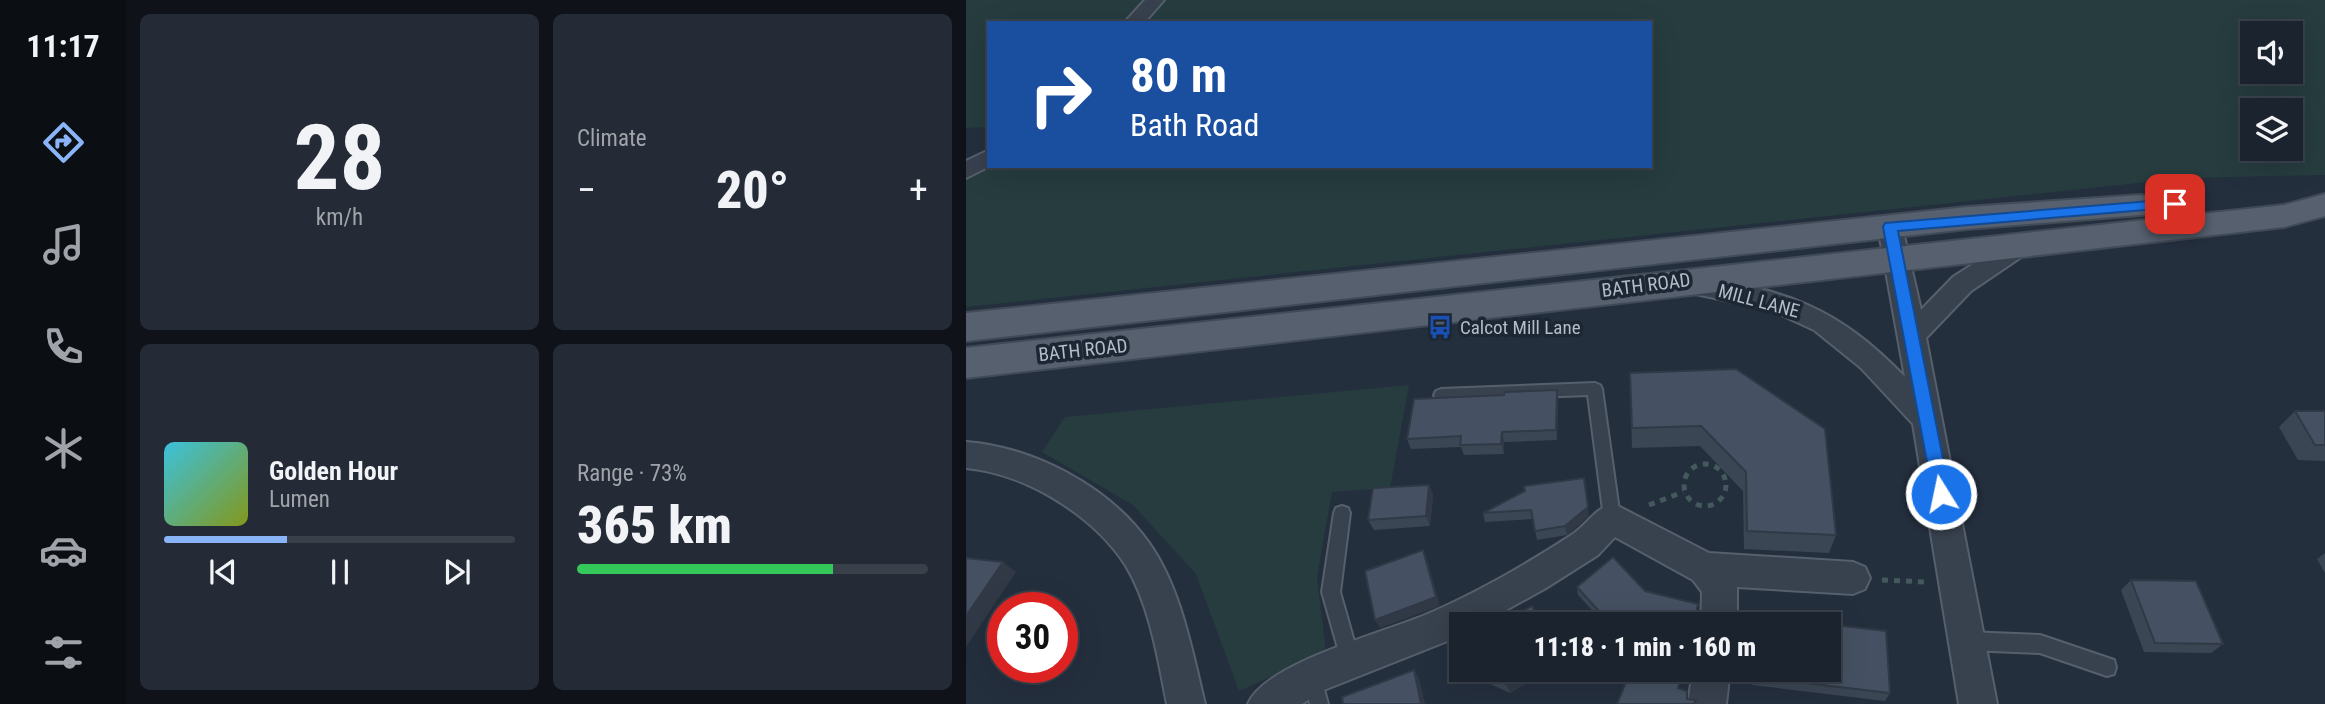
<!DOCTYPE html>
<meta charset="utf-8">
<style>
:root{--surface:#1b232e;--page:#242b36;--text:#f1f3f6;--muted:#a0a4aa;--line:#39404a;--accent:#8ab4f8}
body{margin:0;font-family:"Roboto Condensed",sans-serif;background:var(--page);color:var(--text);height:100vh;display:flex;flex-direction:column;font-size:26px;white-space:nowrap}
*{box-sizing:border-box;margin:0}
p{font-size:23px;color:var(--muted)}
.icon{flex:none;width:38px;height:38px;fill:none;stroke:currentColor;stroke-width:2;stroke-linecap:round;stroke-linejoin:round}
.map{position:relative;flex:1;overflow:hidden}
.sheet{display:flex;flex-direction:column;gap:14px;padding:14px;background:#0f1319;width:840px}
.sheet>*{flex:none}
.banner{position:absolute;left:21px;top:21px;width:665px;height:147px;border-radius:0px;box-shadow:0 7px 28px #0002,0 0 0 2px var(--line);background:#1a4fa0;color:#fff;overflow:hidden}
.fabs{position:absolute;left:1274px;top:21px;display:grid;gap:14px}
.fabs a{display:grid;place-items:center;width:63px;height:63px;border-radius:0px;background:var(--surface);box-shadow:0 7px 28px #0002,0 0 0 2px var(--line);font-size:35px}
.speed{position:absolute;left:21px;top:592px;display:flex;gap:14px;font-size:35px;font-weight:700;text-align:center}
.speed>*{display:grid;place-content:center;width:91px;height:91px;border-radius:50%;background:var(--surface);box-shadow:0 7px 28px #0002,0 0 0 2px var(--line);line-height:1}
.speed .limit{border:10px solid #d22;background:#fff;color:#111}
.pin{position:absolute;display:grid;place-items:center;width:60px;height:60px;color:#fff;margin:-30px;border-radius:14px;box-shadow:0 4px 10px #0006}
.me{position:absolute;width:77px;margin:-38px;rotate:350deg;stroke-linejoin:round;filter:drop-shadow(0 0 5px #0008)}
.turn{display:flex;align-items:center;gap:24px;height:147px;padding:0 28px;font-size:32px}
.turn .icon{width:91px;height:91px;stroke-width:2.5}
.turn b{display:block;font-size:49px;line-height:60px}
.big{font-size:52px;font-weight:800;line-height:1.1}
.sheet .tile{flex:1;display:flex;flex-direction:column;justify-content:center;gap:10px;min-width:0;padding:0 24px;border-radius:10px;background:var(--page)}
.sheet .dial{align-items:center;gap:0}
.dial b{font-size:91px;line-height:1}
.song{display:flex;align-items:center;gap:21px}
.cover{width:84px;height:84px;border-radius:10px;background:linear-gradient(135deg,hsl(190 70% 55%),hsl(70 70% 35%))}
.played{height:7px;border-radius:4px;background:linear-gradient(90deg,var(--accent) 35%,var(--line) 35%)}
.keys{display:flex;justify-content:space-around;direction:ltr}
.heat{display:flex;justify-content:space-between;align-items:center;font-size:38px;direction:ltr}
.charge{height:10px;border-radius:5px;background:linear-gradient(90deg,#34c759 73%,var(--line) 0)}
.sheet .tiles{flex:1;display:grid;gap:14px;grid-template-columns:repeat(2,1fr)}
.trip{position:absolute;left:483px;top:612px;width:392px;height:70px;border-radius:0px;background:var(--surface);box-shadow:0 7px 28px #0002,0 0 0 2px var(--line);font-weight:800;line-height:70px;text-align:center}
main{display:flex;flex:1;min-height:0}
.menu{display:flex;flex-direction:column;width:126px;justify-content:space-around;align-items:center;background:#0b0e12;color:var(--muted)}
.menu .icon{width:49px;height:49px}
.menu .on{color:var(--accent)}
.menu b{font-size:32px;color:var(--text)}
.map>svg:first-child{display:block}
</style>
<main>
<nav class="menu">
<b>11:17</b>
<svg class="icon on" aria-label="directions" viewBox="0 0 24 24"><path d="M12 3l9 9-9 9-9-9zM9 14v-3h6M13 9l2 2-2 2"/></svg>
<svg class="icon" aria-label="music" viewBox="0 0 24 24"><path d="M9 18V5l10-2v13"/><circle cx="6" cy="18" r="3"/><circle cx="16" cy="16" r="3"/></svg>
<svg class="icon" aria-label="phone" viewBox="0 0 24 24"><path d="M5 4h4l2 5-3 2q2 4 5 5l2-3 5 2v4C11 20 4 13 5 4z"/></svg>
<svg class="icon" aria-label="climate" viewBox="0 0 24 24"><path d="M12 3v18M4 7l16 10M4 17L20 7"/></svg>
<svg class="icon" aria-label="car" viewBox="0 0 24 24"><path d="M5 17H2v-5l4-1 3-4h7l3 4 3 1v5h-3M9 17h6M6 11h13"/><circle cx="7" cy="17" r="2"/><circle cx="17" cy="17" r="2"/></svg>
<svg class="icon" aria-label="filters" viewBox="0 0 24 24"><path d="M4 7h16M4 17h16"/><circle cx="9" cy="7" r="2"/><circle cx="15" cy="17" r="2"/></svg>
</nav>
<section class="sheet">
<div class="tiles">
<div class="tile dial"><b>28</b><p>km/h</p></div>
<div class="tile"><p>Climate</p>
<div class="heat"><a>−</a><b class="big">20°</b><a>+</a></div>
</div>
<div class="tile">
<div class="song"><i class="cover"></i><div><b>Golden Hour</b><p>Lumen</p></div></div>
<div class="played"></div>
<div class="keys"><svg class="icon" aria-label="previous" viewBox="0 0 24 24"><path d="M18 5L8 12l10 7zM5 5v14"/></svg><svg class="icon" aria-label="pause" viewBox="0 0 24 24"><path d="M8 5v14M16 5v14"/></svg><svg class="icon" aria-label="next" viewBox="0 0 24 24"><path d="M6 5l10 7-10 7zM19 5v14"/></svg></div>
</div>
<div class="tile"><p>Range · 73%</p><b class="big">365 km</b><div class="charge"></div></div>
</div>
</section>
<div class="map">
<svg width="1359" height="704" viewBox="0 0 1359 704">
<rect width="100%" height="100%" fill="#242f3e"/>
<!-- green -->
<g fill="#263c3f" fill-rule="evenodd">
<path d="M0 0H1359V175L1220 178 0 307V180L23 165 684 166V23H23V127L0 128ZM1286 33H1325V72H1286ZM1286 110H1325V149H1286Z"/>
<polygon points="443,385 424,488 366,492 351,577 360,652 273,691 230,574 167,505 76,452 99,417"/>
</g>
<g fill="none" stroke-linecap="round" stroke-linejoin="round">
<!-- service casing -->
<g stroke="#565f6c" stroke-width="4">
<g id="service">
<polygon points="629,383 634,385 636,389 654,518 652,523 646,525 640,523 638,518 622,395 475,401 470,399 468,395 470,391 475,389"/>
<polygon points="376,506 382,508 384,513 374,592 393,659 390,665 384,668 378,665 375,659 356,592 368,513 370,508"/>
<polygon points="1002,632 1074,635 1148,660 1150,667 1148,674 1141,676 1074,653 1002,650 996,647 993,641 996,635"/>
<polygon points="346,669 353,671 362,704 344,704 337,678 339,671"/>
</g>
</g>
<!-- minor casing -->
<g stroke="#565f6c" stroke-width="4">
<g id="minor">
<polygon points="179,0 198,0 178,23 158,23"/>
<polygon points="23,150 24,166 0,178 0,161"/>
<path d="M924 219 933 221 936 227 955 310 987 277 1049 237 1058 235 1067 237 1070 243 1067 249 1005 291 960 338 1031 704H993L947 424 895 368 848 330 805 310 725 293 716 291 712 284 716 277 725 275C821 291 869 305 939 377L912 227 915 221Z"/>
<path d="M0 442C67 447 143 486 183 543 215 588 226 651 239 704H201C192 659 184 606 160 566 128 515 58 473 0 468Z"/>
<path d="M646 503 743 553 887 562 899 567 904 578 899 589 887 594 771 587V625H735L736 592 727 580 649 537 632 555 580 588 513 625H495V634L484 640 358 690 336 704H282C299 663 417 633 459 615 509 594 559 565 604 536 620 526 628 510 646 503Z"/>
<polygon points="727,670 764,670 760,704 722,704"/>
</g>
</g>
<!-- primary casing -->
<g stroke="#414a57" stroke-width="4">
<g id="primary">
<polygon points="1359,194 1359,216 1318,227 0,378 0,348 1318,205"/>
<polygon points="1175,195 1187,198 1191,206 1187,214 1001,229 0,341 0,313 1001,207"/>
</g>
</g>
<!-- path -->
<g stroke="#44595c" stroke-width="5" stroke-dasharray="6 6" stroke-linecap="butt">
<circle cx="739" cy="485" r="21"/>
<polyline points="683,505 717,492"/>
<polyline points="916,580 960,582"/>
</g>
<!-- service -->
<use href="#service" fill="#38414e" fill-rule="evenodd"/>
<!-- minor -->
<use href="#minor" fill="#38414e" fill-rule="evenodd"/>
<!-- primary -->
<use href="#primary" fill="#56606e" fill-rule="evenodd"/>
</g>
<!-- wall -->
<g fill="#3b4654">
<polygon points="770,369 870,535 863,553 778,549 777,491 734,446 666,448 664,373"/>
<polygon points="592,400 591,440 538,442 538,454 498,455 495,447 445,449 441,439"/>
<polygon points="1329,411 1359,411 1359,461 1332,460 1313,427"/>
<polygon points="463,485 467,495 464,526 408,530 402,520"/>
<polygon points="559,491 623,516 601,535 571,540 567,519 519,522 517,513"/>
<polygon points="1359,553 1359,573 1351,559"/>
<polygon points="1165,580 1257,644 1245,653 1178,652 1155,590"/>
<polygon points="611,587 679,591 732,612 638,623 612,595"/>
<polygon points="790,616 920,631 924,693 919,701 786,685 787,670 863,670 863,625 788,625"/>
<polygon points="518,670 583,670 544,693 524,684"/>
</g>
<!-- shaded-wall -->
<g fill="#303945">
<polygon points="591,390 592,400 591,440 590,430"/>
<polygon points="536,432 538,442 538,454 535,444"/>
<polygon points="463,485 467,495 464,526 460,516"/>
<polygon points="622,507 623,516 601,535 599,526"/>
<polygon points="457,550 461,559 474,606 414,628 409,620"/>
<polygon points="37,562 50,572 0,647 0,616"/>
<polygon points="448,670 453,678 459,704 455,704"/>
<polygon points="566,670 583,670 544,693 540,684"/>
</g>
<!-- building -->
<g fill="#455162" stroke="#303945" stroke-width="2">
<polygon points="770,369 859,429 870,535 781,531 780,472 735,426 666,428 664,373"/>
<polygon points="591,390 590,430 536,432 535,444 494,445 495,436 441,439 448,399 538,395 539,392"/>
<polygon points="1329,411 1359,411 1359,445 1349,445"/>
<polygon points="618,478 622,507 599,526 569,531 565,510 517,513 559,491 558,486"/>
<polygon points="463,485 460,516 402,520 407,488"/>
<polygon points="457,550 470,597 409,620 399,571"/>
<polygon points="647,557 679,591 732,604 727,625 637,625 640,619 611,587"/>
<polygon points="0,558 37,562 0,616"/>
<polygon points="1165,580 1230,581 1257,644 1189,643"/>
<polygon points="566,606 576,625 532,625"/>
<polygon points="790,616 920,631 924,693 788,677 789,670 863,670 863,625 790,625"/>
<polygon points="448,670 455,704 377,704 376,697"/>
<polygon points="518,670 566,670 540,684 521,676"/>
<polygon points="665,670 717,670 712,688 721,691 721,699 730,700 728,704 651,704"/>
</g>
<!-- route -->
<polygon fill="#1a73e8" stroke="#114b97" stroke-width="2" points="1209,199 1215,204 1214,207 932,231 984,494 981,499 968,499 917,227 919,223"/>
<!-- icons -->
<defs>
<g id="bus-bare" transform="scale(1.89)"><path d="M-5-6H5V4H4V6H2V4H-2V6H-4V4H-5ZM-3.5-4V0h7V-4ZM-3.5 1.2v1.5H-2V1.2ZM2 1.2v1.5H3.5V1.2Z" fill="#1a4fb4" stroke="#1d2633" stroke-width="2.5" paint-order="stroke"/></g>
</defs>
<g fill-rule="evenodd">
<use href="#bus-bare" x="474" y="327"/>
</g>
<g text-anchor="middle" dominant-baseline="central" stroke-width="7" stroke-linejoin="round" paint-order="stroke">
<!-- street labels -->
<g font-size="19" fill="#b4bcc9" stroke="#1d2633">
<text transform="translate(680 285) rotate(-7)">BATH ROAD</text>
<text transform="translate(793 301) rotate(15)">MILL LANE</text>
<text transform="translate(117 350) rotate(-6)">BATH ROAD</text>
</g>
<!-- poi labels -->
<g font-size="19" fill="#b4bcc9" stroke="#1d2633" text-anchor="start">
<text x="494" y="327">Calcot Mill Lane</text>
</g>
</g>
</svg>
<div class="fabs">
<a><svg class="icon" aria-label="sound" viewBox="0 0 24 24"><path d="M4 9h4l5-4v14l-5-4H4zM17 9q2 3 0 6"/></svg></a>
<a><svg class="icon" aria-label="layers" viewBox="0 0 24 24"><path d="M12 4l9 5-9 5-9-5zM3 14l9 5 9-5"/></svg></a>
</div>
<div class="speed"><div class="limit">30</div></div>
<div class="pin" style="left:1209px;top:204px;background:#d93025"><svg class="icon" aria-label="arrive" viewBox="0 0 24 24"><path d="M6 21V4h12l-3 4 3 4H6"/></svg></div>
<svg class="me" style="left:975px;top:494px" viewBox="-20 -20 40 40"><circle r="17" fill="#1a73e8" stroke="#fff" stroke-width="3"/><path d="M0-11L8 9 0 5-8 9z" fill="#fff"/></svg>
<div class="trip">11:18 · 1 min · 160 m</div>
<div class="banner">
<div class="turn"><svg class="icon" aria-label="right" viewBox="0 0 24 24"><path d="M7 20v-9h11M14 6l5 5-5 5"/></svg><div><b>80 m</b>Bath Road</div></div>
</div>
</div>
</main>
